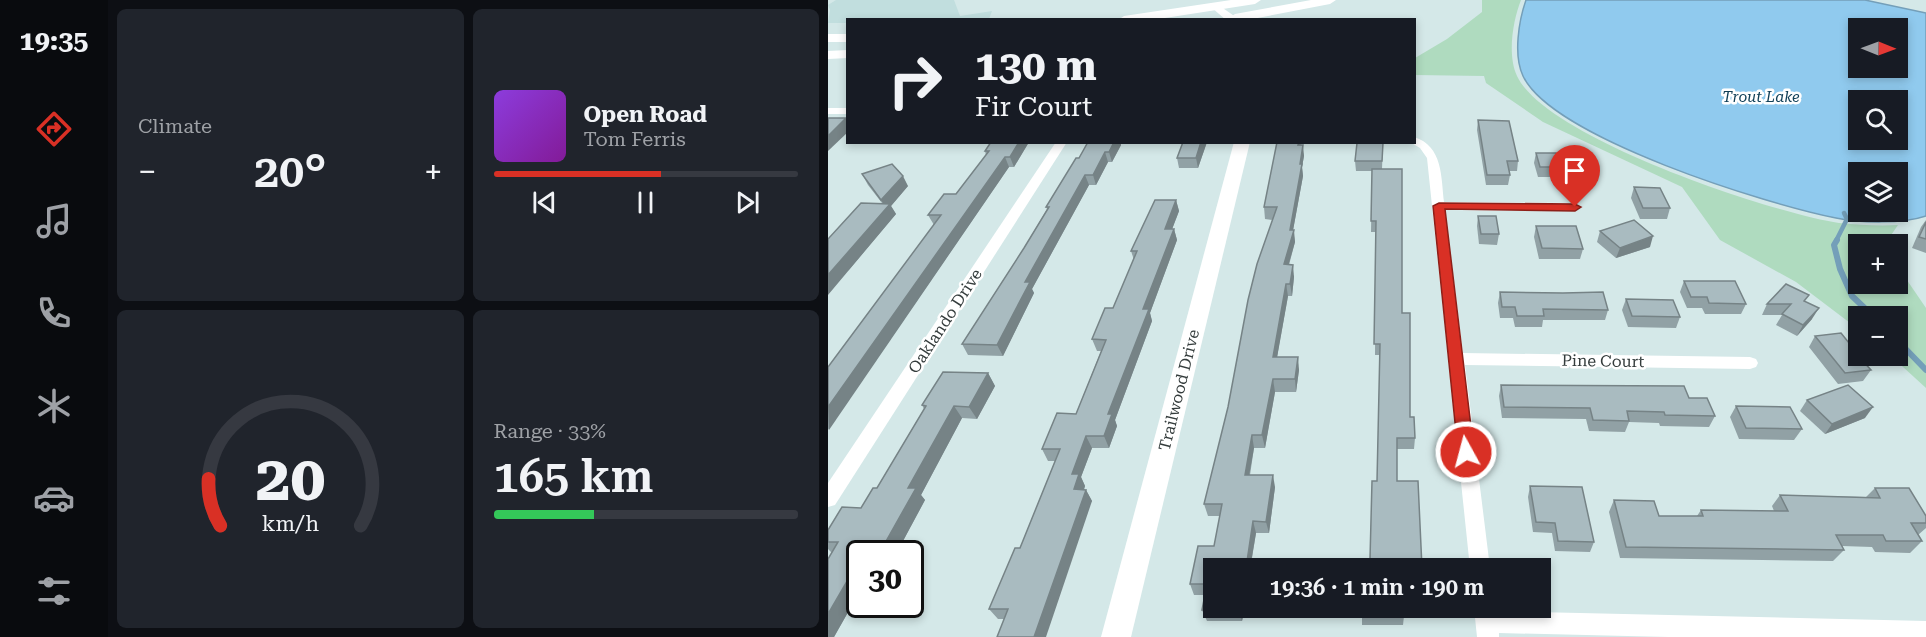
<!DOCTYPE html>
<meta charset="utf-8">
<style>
:root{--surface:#171b24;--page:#20242c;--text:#f1f3f6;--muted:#9ea1a6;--line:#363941;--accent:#d93025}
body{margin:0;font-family:"Roboto Serif",serif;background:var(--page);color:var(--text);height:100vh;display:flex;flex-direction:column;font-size:22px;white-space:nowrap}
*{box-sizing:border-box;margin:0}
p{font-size:20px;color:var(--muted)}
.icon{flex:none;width:33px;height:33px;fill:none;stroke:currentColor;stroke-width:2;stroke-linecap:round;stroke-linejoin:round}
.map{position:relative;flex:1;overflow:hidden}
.side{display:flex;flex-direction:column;gap:9px;padding:9px;background:#0d0f14;width:720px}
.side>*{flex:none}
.top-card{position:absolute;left:18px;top:18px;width:570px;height:126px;border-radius:0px;box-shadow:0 3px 9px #0003;background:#171b24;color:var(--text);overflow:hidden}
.needle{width:39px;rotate:91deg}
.tools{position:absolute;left:1020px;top:18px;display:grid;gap:12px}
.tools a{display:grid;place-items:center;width:60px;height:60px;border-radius:0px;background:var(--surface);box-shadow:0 3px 9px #0003;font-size:30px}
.speed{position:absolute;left:18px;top:540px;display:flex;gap:12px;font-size:30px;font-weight:700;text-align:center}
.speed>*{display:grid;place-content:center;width:78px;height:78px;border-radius:50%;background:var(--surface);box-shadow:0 3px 9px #0003;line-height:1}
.speed .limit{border:3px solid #111;border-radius:9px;background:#fff;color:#111}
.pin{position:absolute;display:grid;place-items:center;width:51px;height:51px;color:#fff;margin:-62px -26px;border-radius:50% 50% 50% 0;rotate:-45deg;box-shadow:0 0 6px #0007}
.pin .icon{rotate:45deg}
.me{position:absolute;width:66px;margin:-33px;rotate:353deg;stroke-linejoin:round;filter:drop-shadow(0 0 4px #0008)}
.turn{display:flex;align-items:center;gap:21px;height:126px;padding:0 30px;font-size:27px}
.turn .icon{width:78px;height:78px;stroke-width:2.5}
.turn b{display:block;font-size:42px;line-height:51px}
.big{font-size:45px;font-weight:600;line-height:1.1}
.side .tile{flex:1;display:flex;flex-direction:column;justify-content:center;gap:9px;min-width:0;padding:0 21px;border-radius:9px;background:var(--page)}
.side .dial{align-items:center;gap:0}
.dial svg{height:156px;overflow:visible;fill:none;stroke:var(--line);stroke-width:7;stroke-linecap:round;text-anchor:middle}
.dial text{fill:var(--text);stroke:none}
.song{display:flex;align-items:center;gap:18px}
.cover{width:72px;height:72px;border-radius:9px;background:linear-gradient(135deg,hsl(270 70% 55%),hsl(290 70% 35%))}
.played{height:6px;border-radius:3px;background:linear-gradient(90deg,var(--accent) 55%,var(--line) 55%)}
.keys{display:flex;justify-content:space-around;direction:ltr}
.heat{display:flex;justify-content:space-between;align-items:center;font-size:33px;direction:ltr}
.charge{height:9px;border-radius:4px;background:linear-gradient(90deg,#34c759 33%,var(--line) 0)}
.side .tiles{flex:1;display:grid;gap:9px;grid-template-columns:repeat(2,1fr)}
.trip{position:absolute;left:375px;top:558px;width:348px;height:60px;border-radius:0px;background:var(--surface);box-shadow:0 3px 9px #0003;font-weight:600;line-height:60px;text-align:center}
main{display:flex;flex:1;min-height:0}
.tabs{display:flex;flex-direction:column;width:108px;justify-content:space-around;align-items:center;background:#090b0e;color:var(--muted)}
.tabs .icon{width:42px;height:42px}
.tabs .current{color:var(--accent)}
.tabs b{font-size:27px;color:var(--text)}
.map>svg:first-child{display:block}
</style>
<main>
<nav class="tabs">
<b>19:35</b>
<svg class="icon current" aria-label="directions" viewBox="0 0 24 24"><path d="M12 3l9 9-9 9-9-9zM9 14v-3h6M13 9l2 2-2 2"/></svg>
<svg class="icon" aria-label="music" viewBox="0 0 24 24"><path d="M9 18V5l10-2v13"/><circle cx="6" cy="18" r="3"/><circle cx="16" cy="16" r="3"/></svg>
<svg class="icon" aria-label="phone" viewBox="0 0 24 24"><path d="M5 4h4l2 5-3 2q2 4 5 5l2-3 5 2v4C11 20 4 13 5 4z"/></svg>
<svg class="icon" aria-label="climate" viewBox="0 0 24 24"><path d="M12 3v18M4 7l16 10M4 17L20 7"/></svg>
<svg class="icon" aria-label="car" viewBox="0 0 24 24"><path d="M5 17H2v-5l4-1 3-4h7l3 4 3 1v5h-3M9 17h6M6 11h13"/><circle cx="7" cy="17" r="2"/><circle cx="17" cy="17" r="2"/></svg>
<svg class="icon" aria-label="filters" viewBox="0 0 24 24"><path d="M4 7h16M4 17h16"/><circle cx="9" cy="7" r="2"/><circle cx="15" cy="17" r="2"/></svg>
</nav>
<section class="side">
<div class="tiles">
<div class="tile"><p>Climate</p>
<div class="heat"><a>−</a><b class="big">20°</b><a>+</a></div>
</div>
<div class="tile">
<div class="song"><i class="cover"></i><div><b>Open Road</b><p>Tom Ferris</p></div></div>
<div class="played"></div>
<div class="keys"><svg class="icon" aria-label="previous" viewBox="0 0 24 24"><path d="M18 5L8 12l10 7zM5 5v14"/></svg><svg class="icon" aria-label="pause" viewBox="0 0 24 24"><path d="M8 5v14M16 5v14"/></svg><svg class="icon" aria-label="next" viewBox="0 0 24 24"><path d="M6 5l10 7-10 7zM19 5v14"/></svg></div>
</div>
<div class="tile dial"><svg viewBox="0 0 100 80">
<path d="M14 69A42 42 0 1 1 86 69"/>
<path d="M14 69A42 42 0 0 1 8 45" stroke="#d93025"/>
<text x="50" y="56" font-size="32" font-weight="700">20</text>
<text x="50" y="72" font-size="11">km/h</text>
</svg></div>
<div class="tile"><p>Range · 33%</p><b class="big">165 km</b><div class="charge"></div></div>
</div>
</section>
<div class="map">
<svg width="1098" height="637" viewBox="0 0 1098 637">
<rect width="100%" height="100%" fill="#d4e8e8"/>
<!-- built -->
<polygon fill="#c1dede" points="8,0 126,0 132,16 164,11 161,19 20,20 19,23 0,23 2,10 0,5"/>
<!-- green -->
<path fill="#afdbbf" d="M654 0H693C685 20 679 55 689 76 718 138 944 213 1011 223 1030 225 1052 226 1070 225L1057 244H1030V284H1070V267L1098 308V388L1063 356H1070V316H1030V329L968 282 892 240 854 187 715 122 658 83 656 76 587 75V58L619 39 654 12Z"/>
<!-- water -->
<path fill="#90caee" stroke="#749fb9" stroke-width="1.5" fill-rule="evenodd" d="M698 0H1037L1098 13V216C1075 224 1032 223 1008 218 941 205 724 138 695 76 685 55 691 20 698 0ZM1030 28H1070V68H1030ZM1030 100H1070V140H1030ZM1030 172H1070V212H1030Z"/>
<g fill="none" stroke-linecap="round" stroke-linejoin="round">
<!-- stream-far1 -->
<polyline stroke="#749fb9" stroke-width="4.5" points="1008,241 1019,219 1016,213"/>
<!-- stream -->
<g stroke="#749fb9" stroke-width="6">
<polyline points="1009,240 1006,245 1012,269 1024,296 1045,316"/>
<polyline points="1070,341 1098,370"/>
</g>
<!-- street -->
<g fill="#fff" fill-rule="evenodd">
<rect x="0" y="108" width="20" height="6"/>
<path d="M586 137C615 146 613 177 616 202L747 203 753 207 747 211 617 210 635 353 922 357 928 359 930 363 928 367 922 369 637 365 662 568H642L599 158 592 148 582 142H586Z"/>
<polygon points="228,142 239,142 7,505 0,507 0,483"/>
<polygon points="646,608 667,608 668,611 1098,621 1098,637 841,637 671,633 671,637 649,637"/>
</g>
<!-- secondary -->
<g fill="#fff" fill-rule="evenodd">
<polygon points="389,4 412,20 398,20 383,7"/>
<polygon points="406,142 422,142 303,637 273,637"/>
</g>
<!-- primary -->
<g fill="#fff" fill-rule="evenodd">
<polygon points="403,0 433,0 427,4 324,20 290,20 296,16"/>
<polygon points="483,0 508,0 502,4 419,20 401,18 407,14"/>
<rect x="0" y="34" width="20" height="8"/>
<polygon points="20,50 20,58 0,59 0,51"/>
</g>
</g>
<!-- wall -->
<g fill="#91a1a5">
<polygon points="650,120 690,161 689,171 681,171 682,175 680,185 658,185 649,130"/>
<polygon points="201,142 186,167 181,167 0,430 0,367 106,225 100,215 128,194 158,155 157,151"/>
<polygon points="260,142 292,142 293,145 284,162 280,162 268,185 261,185 204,289 206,293 175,356 140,355 134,344 196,248 219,209 218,207 251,158"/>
<polygon points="355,142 379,142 370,168 351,168 349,158"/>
<polygon points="449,142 472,142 476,156 474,167 475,176 465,230 467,242 461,265 466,277 464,296 460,296 449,357 471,370 468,392 447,392 437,448 426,448 422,475 447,487 441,533 428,533 414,621 379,621 374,610 377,595 366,595 362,584 386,546 392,516 380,516 376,504 400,407 445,220 437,219 436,207"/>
<polygon points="555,143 554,169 574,313 582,417 587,438 586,449 569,449 542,559 549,481 552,355 547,355 548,232 543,232 544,171 528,171 527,161"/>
<polygon points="708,153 732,167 730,177 710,177 706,163"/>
<polygon points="34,174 80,186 63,206 68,214 20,271 54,203 40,185"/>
<polygon points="806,187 842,208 839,219 812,219 803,198"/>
<polygon points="348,200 351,211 344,229 346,229 349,240 322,313 324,321 287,420 289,426 281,448 264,448 253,477 257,486 256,490 258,490 264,501 176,619 170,619 161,609 192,548 227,461 220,461 214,449 248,414 273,351 269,351 264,339 285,308 306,260 303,251"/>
<polygon points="650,216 671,234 669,245 651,244 649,226"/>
<polygon points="1098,220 1098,253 1084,248 1093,227"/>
<polygon points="708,226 755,249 752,259 711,259 706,237"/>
<polygon points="772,231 822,247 788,258 769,242"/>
<polygon points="856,281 918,304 913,314 877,314 874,308 859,308 852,292"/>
<polygon points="672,292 780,310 777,320 715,320 714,327 687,327 685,318 672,318 670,303"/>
<polygon points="798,299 852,317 848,328 800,327 794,310"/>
<polygon points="977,301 984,319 969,336 948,325 954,315 934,315 939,304"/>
<polygon points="987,336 1021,343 1044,356 1038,364 1043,370 1035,381 1010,384 981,347"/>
<polygon points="160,373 167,386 149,419 134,418 93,495 97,500 68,554 32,554 32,591 6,637 0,637 4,553 0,549 0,530 33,508 49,488 96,409 94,405"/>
<polygon points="673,385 861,398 887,416 881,427 832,426 831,423 801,422 797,432 761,431 758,419 674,418 671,396"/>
<polygon points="979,400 1037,418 997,434 972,411"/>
<polygon points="908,406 974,429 966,440 911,439 902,417"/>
<polygon points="702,486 766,542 762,552 727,551 724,533 705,532 700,497"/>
<polygon points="1047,488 1098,516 1098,528 1090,535 1094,541 1082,553 1047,552 1044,547 1014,546 1016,550 1005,561 792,558 781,512 786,500 831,516 869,516 873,510 946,511 944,506 952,495 1038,497"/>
<polygon points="534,608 576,616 575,625 534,625"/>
</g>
<!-- shaded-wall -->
<g fill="#768386">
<polygon points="18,118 20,122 20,132 0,151 0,136"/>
<polygon points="191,142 201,142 186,167 182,157"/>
<polygon points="286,142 292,142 293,145 284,162 281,152"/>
<polygon points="373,142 379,142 370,168 368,158"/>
<polygon points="475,145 476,156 474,167 475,176 464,236 466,230 467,242 457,277 456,264"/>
<polygon points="277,152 280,162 268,185 265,175"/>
<polygon points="177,157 181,167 1,430 0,407"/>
<polygon points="257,175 261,185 204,289 206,293 175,356 169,345 197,282"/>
<polygon points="75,176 80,186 63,206 68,214 0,295 0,275 58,208 53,200"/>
<polygon points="348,200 351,211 340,240 337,229"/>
<polygon points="346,229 349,240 322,313 324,321 287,420 289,426 281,448 276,436 280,414 315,309"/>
<polygon points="825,236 822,247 788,258 792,248"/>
<polygon points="465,265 466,277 464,296 462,284"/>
<polygon points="458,284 460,296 447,369 445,357"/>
<polygon points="991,308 984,319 969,336 975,325"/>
<polygon points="470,357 471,370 468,392 467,379"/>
<polygon points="160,373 167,386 149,419 141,407"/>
<polygon points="445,379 447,392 437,448 434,435"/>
<polygon points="126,406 134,418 93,495 97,500 68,554 67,554 57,543 80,488"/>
<polygon points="1045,407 1037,418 997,434 1004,424"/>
<polygon points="424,435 426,448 419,487 417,475"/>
<polygon points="258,436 264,448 253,477 257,486 252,501 246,489 244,474"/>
<polygon points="445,475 447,487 441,533 438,522"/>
<polygon points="258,490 264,501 218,637 206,637"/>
<polygon points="425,521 428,533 422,568 418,568"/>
<polygon points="41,543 51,554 35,554"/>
<polygon points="32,559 32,591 6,637 0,637 0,614"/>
<polygon points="412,608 417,608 414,621 411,610"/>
</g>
<!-- building -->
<g fill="#a9bbc0" stroke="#768386" stroke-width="1.5">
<polygon points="0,118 18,118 0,136"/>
<polygon points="650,120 681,121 690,161 679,161 682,175 659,175"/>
<polygon points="163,142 191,142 182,157 177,157 0,407 0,367 113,215 100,215 116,194 128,194 161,151 157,151"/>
<polygon points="260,142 286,142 281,152 277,152 265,175 257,175 197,282 202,282 169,345 134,344 196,248 221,207 218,207 248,158 251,158"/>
<polygon points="355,142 373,142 368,158 349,158"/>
<polygon points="449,142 471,142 470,145 475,145 472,164 474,164 462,230 466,230 456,264 465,265 462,284 458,284 445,357 470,357 467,379 445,379 434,435 424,435 417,475 445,475 438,522 425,521 418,568 386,568 386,608 412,608 411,610 374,610 379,584 362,584 370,546 386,546 394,504 376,504 400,407 420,300 429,264 449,207 436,207"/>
<polygon points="529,143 555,143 554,161 527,161"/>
<polygon points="708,153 728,153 732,167 712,167"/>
<polygon points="64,164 75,176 53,200 34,174"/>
<polygon points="544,169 574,169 574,313 582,313 582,417 586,417 587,438 569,438 569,481 590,481 594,568 535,568 535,559 542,559 544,481 549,481 552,344 546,344 548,221 543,221"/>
<polygon points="806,187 832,188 842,208 815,208"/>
<polygon points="327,200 348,200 337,229 346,229 315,309 321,309 280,414 284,414 276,436 258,436 244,474 251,474 246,489 258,490 206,637 169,637 180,609 161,609 187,548 192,548 232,449 214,449 229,413 248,414 278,340 264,339 277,308 285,308 309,251 303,251"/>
<polygon points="33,203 62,204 0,275 0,239"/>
<polygon points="650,216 668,216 671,234 653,234"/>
<polygon points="806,220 825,236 792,248 772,231"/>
<polygon points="1098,222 1098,239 1091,237"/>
<polygon points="708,226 748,226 755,249 714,248"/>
<polygon points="856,281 907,281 918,304 881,303 879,297 863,297"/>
<polygon points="958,284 981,295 976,301 991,308 975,325 954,314 963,304 939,304"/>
<polygon points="672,292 735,293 775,292 780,310 715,309 716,316 689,316 687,307 674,307"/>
<polygon points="798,299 845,300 852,317 804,316"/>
<polygon points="1013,333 1021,343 1030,342 1030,356 1044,356 1032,358 1043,370 1017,373 987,336"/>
<polygon points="115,372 160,373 141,407 126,406 80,488 88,488 57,543 41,543 35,554 32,554 32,559 0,614 0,559 10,542 0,542 0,530 14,507 33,508 45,488 49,488 98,406 94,405"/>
<polygon points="673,385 856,386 861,398 879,398 887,416 837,415 836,412 799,411 801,421 765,420 762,408 676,407"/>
<polygon points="1020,385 1045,407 1004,424 979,400"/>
<polygon points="908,406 962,407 974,429 918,428"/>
<polygon points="702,486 754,487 766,542 730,541 727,523 708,522"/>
<polygon points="1047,488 1081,488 1098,516 1098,523 1083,523 1094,541 1058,541 1055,535 1008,535 1016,550 798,547 786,500 826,501 831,516 875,516 873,510 960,511 952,495 1052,498"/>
<polygon points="534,608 576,608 576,616 533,615"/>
</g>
<!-- route -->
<polygon fill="#d93025" stroke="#8d1f18" stroke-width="1.5" points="611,203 747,204 753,207 747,211 617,209 646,452 644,457 638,459 632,457 630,452 605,206"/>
<g text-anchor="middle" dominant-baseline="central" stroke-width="5" stroke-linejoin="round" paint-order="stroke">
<!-- far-water labels -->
<g font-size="15" font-style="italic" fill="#114058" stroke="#fff">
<text x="933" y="97">Trout Lake</text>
</g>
<!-- street labels -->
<g font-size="16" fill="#343c3c" stroke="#fff">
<text transform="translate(117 321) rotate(-57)">Oaklando Drive</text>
<text transform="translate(775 361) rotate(1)">Pine Court</text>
<text transform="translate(351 390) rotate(-76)">Trailwood Drive</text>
</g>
</g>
</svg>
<div class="tools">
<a><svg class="needle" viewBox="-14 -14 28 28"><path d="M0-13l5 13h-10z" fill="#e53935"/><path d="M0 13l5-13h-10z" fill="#9ea1a6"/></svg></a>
<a><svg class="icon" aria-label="search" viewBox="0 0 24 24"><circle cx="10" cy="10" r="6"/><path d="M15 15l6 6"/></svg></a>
<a><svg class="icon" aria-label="layers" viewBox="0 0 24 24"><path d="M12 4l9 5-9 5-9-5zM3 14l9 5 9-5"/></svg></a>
<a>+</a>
<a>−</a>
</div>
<div class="speed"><div class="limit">30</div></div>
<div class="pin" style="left:747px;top:207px;background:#d93025"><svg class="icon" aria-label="arrive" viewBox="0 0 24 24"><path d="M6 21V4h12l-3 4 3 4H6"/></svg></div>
<svg class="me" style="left:638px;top:452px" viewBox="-20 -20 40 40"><circle r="17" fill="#d93025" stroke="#fff" stroke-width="3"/><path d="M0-11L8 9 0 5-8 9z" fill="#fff"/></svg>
<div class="trip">19:36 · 1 min · 190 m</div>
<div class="top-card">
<div class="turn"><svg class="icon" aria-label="right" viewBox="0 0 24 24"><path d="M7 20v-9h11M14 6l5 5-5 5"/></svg><div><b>130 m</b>Fir Court</div></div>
</div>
</div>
</main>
